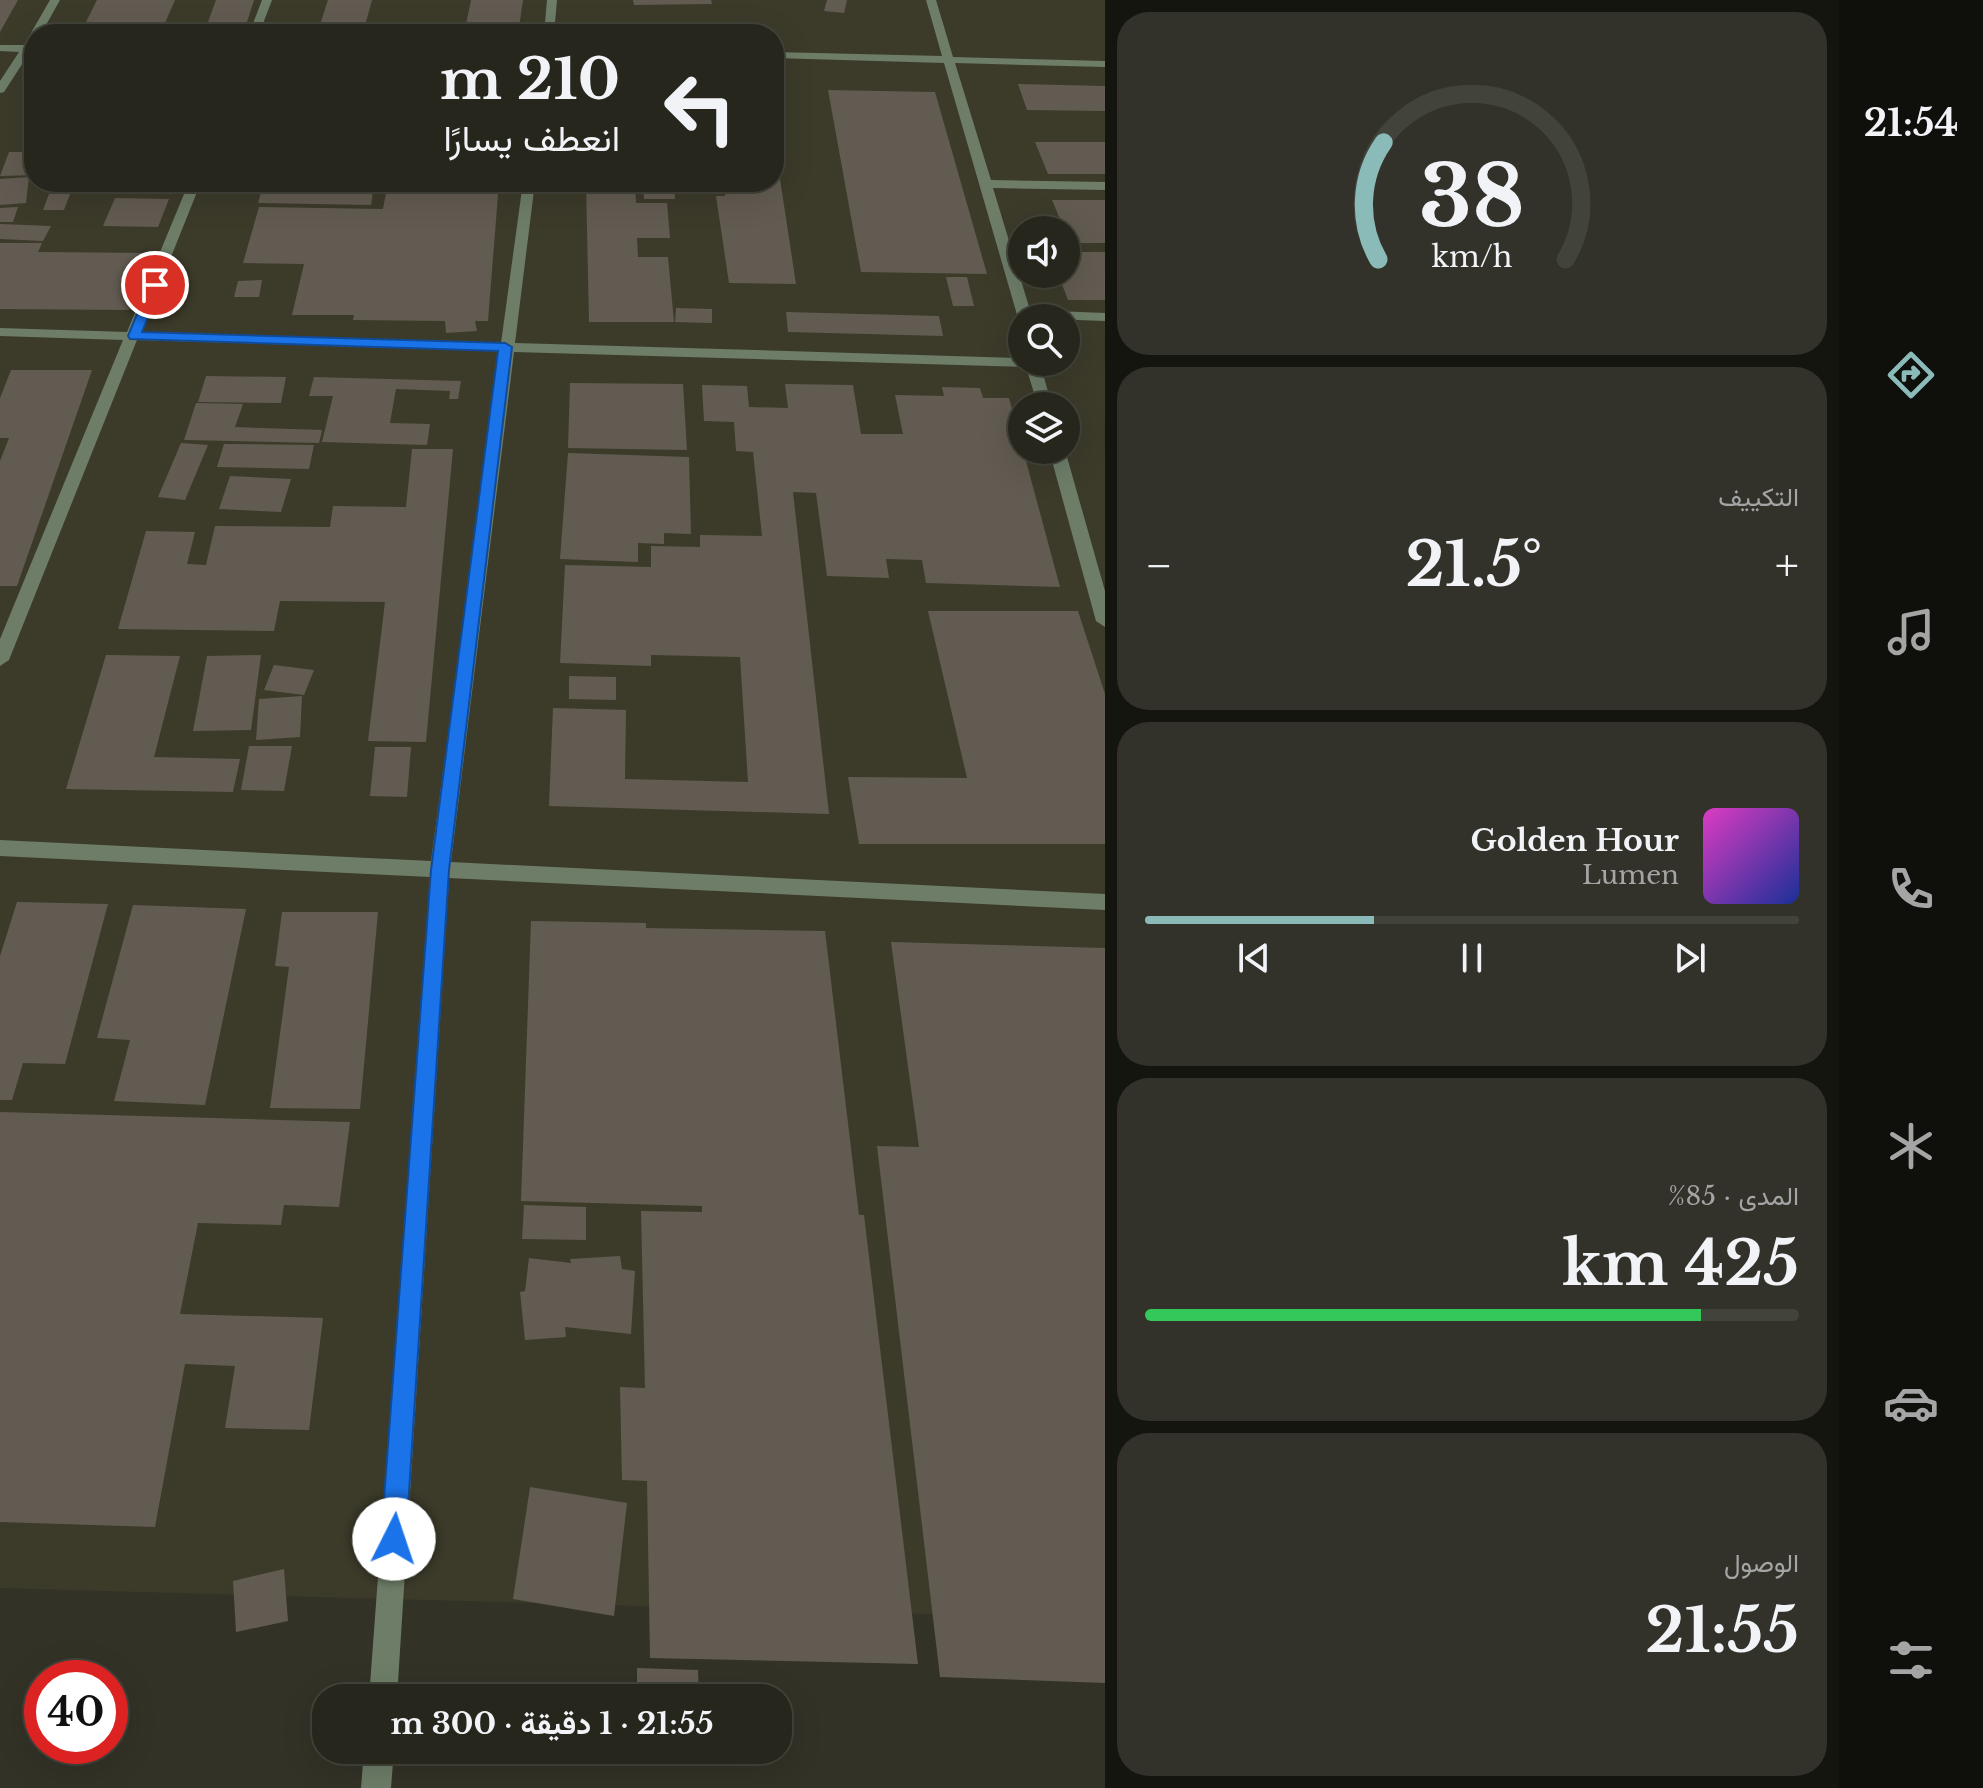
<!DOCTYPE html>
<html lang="ar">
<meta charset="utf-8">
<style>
:root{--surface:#26261d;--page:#32322a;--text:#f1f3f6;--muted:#a4a5a4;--line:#42433b;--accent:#8bbbb9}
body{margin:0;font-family:"Libre Baskerville",Vazirmatn,serif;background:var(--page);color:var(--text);direction:rtl;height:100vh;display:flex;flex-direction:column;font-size:30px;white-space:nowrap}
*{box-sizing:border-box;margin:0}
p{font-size:26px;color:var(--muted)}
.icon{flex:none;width:44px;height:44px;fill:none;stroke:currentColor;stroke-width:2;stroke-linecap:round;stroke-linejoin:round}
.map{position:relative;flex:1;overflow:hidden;direction:ltr}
.sheet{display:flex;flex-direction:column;gap:12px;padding:12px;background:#151510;width:734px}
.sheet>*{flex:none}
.guide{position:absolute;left:24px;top:24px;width:760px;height:168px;border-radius:32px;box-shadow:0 8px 32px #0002,0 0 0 2px var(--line);direction:rtl;background:#26261d;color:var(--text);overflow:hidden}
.buttons{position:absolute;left:1008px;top:216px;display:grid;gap:16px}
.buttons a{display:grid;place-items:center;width:72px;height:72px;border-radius:50%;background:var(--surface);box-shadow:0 8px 32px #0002,0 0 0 2px var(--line);font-size:40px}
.speed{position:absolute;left:24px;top:1660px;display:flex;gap:16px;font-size:40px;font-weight:700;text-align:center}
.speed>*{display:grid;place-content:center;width:104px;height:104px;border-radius:50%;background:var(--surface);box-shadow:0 8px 32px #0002,0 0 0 2px var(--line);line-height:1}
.speed .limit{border:12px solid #d22;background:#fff;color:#111}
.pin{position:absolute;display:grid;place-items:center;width:68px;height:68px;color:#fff;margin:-34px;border:4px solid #fff;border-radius:50%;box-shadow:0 2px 8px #0007}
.me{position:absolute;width:88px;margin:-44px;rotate:4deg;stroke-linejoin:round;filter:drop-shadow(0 0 6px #0008)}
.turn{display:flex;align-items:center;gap:28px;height:168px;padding:0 32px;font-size:36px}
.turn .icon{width:104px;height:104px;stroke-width:2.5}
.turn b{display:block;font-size:56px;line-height:68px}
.big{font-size:60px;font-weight:700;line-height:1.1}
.sheet .card{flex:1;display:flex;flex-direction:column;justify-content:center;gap:12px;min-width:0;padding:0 28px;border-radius:32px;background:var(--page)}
.sheet .dial{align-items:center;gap:0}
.dial svg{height:208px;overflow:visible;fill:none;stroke:var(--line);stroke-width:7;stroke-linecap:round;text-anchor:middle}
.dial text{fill:var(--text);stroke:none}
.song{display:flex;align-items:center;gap:24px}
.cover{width:96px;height:96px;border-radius:12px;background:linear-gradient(135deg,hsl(310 70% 55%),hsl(230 70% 35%))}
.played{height:8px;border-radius:4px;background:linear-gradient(90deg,var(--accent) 35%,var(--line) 35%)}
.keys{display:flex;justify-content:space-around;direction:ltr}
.heat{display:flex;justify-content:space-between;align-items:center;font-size:44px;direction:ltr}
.charge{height:12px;border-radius:6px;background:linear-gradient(90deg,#34c759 85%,var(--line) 0)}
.trip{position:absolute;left:312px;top:1684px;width:480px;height:80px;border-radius:32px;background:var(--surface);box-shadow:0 8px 32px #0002,0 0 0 2px var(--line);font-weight:700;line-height:80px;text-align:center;direction:rtl}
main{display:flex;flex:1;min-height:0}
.menu{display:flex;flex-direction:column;width:144px;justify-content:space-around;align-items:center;background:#0f0f0c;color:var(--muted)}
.menu .icon{width:56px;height:56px}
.menu .active{color:var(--accent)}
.menu b{font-size:36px;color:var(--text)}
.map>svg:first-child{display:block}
</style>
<main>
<nav class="menu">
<b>21:54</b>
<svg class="icon active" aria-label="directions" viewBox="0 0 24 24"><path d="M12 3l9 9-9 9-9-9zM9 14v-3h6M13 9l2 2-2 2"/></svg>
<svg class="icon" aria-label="music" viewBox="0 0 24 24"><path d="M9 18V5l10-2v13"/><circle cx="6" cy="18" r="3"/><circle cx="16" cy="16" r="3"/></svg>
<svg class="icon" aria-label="phone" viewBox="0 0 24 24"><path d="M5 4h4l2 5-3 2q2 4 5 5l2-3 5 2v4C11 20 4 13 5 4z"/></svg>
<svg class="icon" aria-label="climate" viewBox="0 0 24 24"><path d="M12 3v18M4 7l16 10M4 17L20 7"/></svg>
<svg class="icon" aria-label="car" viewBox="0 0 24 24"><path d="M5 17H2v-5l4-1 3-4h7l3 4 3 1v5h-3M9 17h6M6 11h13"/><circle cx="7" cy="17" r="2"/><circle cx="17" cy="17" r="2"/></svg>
<svg class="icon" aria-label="filters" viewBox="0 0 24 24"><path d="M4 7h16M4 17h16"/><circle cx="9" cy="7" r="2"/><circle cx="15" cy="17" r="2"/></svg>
</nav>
<section class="sheet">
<div class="card dial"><svg viewBox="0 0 100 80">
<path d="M14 69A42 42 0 1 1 86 69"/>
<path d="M14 69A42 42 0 0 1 16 24" stroke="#8bbbb9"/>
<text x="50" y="56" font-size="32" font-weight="700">38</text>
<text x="50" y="72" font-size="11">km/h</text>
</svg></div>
<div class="card"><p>التكييف</p>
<div class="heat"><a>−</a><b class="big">21.5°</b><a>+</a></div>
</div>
<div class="card">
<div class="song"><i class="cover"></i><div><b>Golden Hour</b><p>Lumen</p></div></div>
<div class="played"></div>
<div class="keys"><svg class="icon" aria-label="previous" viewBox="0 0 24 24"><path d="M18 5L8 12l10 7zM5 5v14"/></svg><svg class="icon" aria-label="pause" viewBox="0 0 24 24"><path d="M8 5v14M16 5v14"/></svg><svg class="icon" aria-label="next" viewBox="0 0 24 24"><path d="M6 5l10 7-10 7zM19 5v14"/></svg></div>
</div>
<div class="card"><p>المدى · 85%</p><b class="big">425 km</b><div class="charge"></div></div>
<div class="card"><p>الوصول</p><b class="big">21:55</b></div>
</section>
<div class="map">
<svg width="1105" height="1788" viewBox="0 0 1105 1788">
<rect width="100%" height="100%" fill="#323227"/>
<!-- built -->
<path fill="#3c3b2a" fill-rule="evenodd" d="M0 0H1105V1619L0 1588ZM34 34H774V182H34ZM1022 230H1066V274H1022ZM1022 318H1066V362H1022ZM1022 406H1066V450H1022Z"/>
<!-- building -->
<g fill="#625b51">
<polygon points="0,0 18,0 0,32"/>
<polygon points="97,0 175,0 165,23 169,23 165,34 81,32"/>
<polygon points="216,0 254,0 247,22 208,22"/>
<polygon points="328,0 372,0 364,29 412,30 411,34 317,34"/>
<polygon points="471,0 523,0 518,34 482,34 483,25 466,24"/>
<polygon points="633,0 711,0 712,4 634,5"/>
<polygon points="827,0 847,0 844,13 824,11"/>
<polygon points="595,22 631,24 630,34 593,34"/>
<polygon points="700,26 772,29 773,34 700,34"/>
<polygon points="1018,84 1105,86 1105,111 1027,110"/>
<polygon points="828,90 935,92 987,274 861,272"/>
<polygon points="774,127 785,128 784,144 774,143"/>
<polygon points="1035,142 1105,142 1105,174 1048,174"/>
<polygon points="9,152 34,152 34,175 0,176"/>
<polygon points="29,177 26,203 0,205 0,179"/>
<polygon points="774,178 780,179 796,284 729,283 716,196 725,196 724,182 774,182"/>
<polygon points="264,182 370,182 368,192 373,192 371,205 258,203"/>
<polygon points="397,182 499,182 488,321 475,321 477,331 446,333 445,321 353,320 354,315 292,315 304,264 243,263 259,207 383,209 386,193 395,193"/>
<polygon points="586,182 635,182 636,203 667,203 670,238 637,238 638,257 668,257 674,322 589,322"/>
<polygon points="643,182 674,182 675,199 644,199"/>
<polygon points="49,194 70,194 64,210 43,210"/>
<polygon points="115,198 169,199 158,227 103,226"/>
<polygon points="1052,200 1105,200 1105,243 1070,243"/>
<polygon points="18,207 13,222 0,222 0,208"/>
<polygon points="0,224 51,226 43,241 0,239"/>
<polygon points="0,243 42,243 38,252 148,253 129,310 0,309"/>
<polygon points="1072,252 1105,252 1105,300 1068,300 1058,274 1066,274 1066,268 1078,268"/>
<polygon points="946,277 967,277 974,306 953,306"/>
<polygon points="262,280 259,297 234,297 238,281"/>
<polygon points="676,308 712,309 712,323 675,322"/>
<polygon points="786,312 939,316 943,336 788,332"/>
<polygon points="11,370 92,370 17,586 0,586 0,461 9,438 0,438 0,398"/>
<polygon points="206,376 286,377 281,403 198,402"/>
<polygon points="314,377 461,381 458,399 449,399 450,391 396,389 390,423 430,424 427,445 322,442 333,396 309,396"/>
<polygon points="570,383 683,384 687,450 568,448"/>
<polygon points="785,384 853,385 861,434 903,434 895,395 944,396 942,387 980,388 983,398 1009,398 1060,587 926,583 922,560 886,559 889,578 827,576 816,493 793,492 829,814 549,806 553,708 626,710 625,779 748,782 740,657 651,655 651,666 560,663 565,565 651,567 651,546 700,547 700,535 762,536 753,452 736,451 734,422 704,421 702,385 747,386 749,407 788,408"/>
<polygon points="196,403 243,404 235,427 322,430 319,443 184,440"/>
<polygon points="181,443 208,445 185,500 158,497"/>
<polygon points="224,444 314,445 309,469 217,467"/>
<polygon points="412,449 453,449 426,742 368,741 385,602 280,601 274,631 118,629 146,531 195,532 187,564 206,565 215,526 330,527 333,506 406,507"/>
<polygon points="568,453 689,457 691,534 664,533 664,544 638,543 638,562 560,559"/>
<polygon points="230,476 291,479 281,512 219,509"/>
<polygon points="928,611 1078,611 1105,694 1105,844 859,844 848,777 967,778"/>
<polygon points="106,655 180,656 154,757 240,759 233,792 66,789"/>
<polygon points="261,655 251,730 193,731 207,656"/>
<polygon points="274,665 314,670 304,695 264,690"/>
<polygon points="569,676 616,677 616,700 569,699"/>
<polygon points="302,696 300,737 256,740 259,699"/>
<polygon points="249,746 292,746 284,791 241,790"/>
<polygon points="375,747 411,747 407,797 370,796"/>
<polygon points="17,902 108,904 65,1064 23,1063 12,1100 0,1100 0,956"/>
<polygon points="133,905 246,909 205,1105 114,1101 130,1040 97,1038"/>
<polygon points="282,912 378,912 360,1109 270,1108 289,967 275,966"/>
<polygon points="531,921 646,923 646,928 825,931 859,1215 864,1215 918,1664 650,1658 647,1481 622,1480 620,1387 645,1388 641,1211 702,1212 702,1206 521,1201"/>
<polygon points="891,942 1105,948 1105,1683 940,1677 877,1146 919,1147"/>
<polygon points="0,1112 350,1122 339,1207 284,1205 281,1225 198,1223 180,1314 323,1318 309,1430 225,1428 235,1366 185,1364 155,1527 0,1522"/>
<polygon points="524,1205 586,1207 586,1240 522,1239"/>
<polygon points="620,1256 622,1269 635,1271 631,1334 565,1327 566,1337 525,1340 520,1292 525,1291 529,1258 571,1263 570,1259"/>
<polygon points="530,1487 627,1503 614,1616 513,1599"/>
<polygon points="284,1569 288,1621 236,1632 233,1581"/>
<polygon points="637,1668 698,1670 699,1698 637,1698"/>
</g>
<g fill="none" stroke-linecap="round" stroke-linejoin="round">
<!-- minor -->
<g fill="#6d7d68" fill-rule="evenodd">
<polygon points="50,0 60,0 41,34 34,34 34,52 30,52 4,92 0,93 0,81 19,52 0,51 0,45 24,45"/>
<polygon points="262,0 272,0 259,34 249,34"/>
<polygon points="547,0 557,0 554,34 544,34"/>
<polygon points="926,0 936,0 953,57 1105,61 1105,67 955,63 991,180 1105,182 1105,190 993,188 1030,310 1105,313 1105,321 1022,318 1022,321 1018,318 944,63 774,58 774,52 942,56"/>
<polygon points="189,182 201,182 141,332 501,343 523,182 535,182 515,343 1022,358 1022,362 1040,363 1052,406 1038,406 1026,367 514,352 451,862 1105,894 1105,910 449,878 397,1698 369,1698 430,877 0,856 0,840 431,861 500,351 137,340 9,660 0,666 0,639 123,340 0,336 0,328 127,332"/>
<polygon points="1049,450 1065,450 1105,591 1105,627 1096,621"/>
<polygon points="364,1750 394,1750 391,1788 361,1788"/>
</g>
</g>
<!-- route -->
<polygon fill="#1a73e8" stroke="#114b97" stroke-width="2" points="155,281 161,285 142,332 505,343 512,347 449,870 406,1539 402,1547 394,1551 385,1547 381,1539 431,870 498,351 130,339 128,336 149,285"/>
</svg>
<div class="buttons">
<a><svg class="icon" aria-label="sound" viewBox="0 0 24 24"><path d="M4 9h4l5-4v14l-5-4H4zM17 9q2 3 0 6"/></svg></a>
<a><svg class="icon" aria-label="search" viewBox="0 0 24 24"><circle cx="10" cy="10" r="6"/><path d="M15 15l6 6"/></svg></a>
<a><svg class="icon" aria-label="layers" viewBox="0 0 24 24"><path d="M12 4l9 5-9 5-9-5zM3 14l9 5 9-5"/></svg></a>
</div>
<div class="speed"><div class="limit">40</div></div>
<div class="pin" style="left:155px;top:285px;background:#d93025"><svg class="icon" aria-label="arrive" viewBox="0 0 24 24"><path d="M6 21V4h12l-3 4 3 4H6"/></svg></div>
<svg class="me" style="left:394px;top:1539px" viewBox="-20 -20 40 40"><circle r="19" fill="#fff"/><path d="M0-13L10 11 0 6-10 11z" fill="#1a73e8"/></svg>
<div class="trip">21:55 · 1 دقيقة · 300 m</div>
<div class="guide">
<div class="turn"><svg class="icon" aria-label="left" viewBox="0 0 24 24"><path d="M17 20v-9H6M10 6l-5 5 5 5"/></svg><div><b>210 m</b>انعطف يسارًا</div></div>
</div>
</div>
</main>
